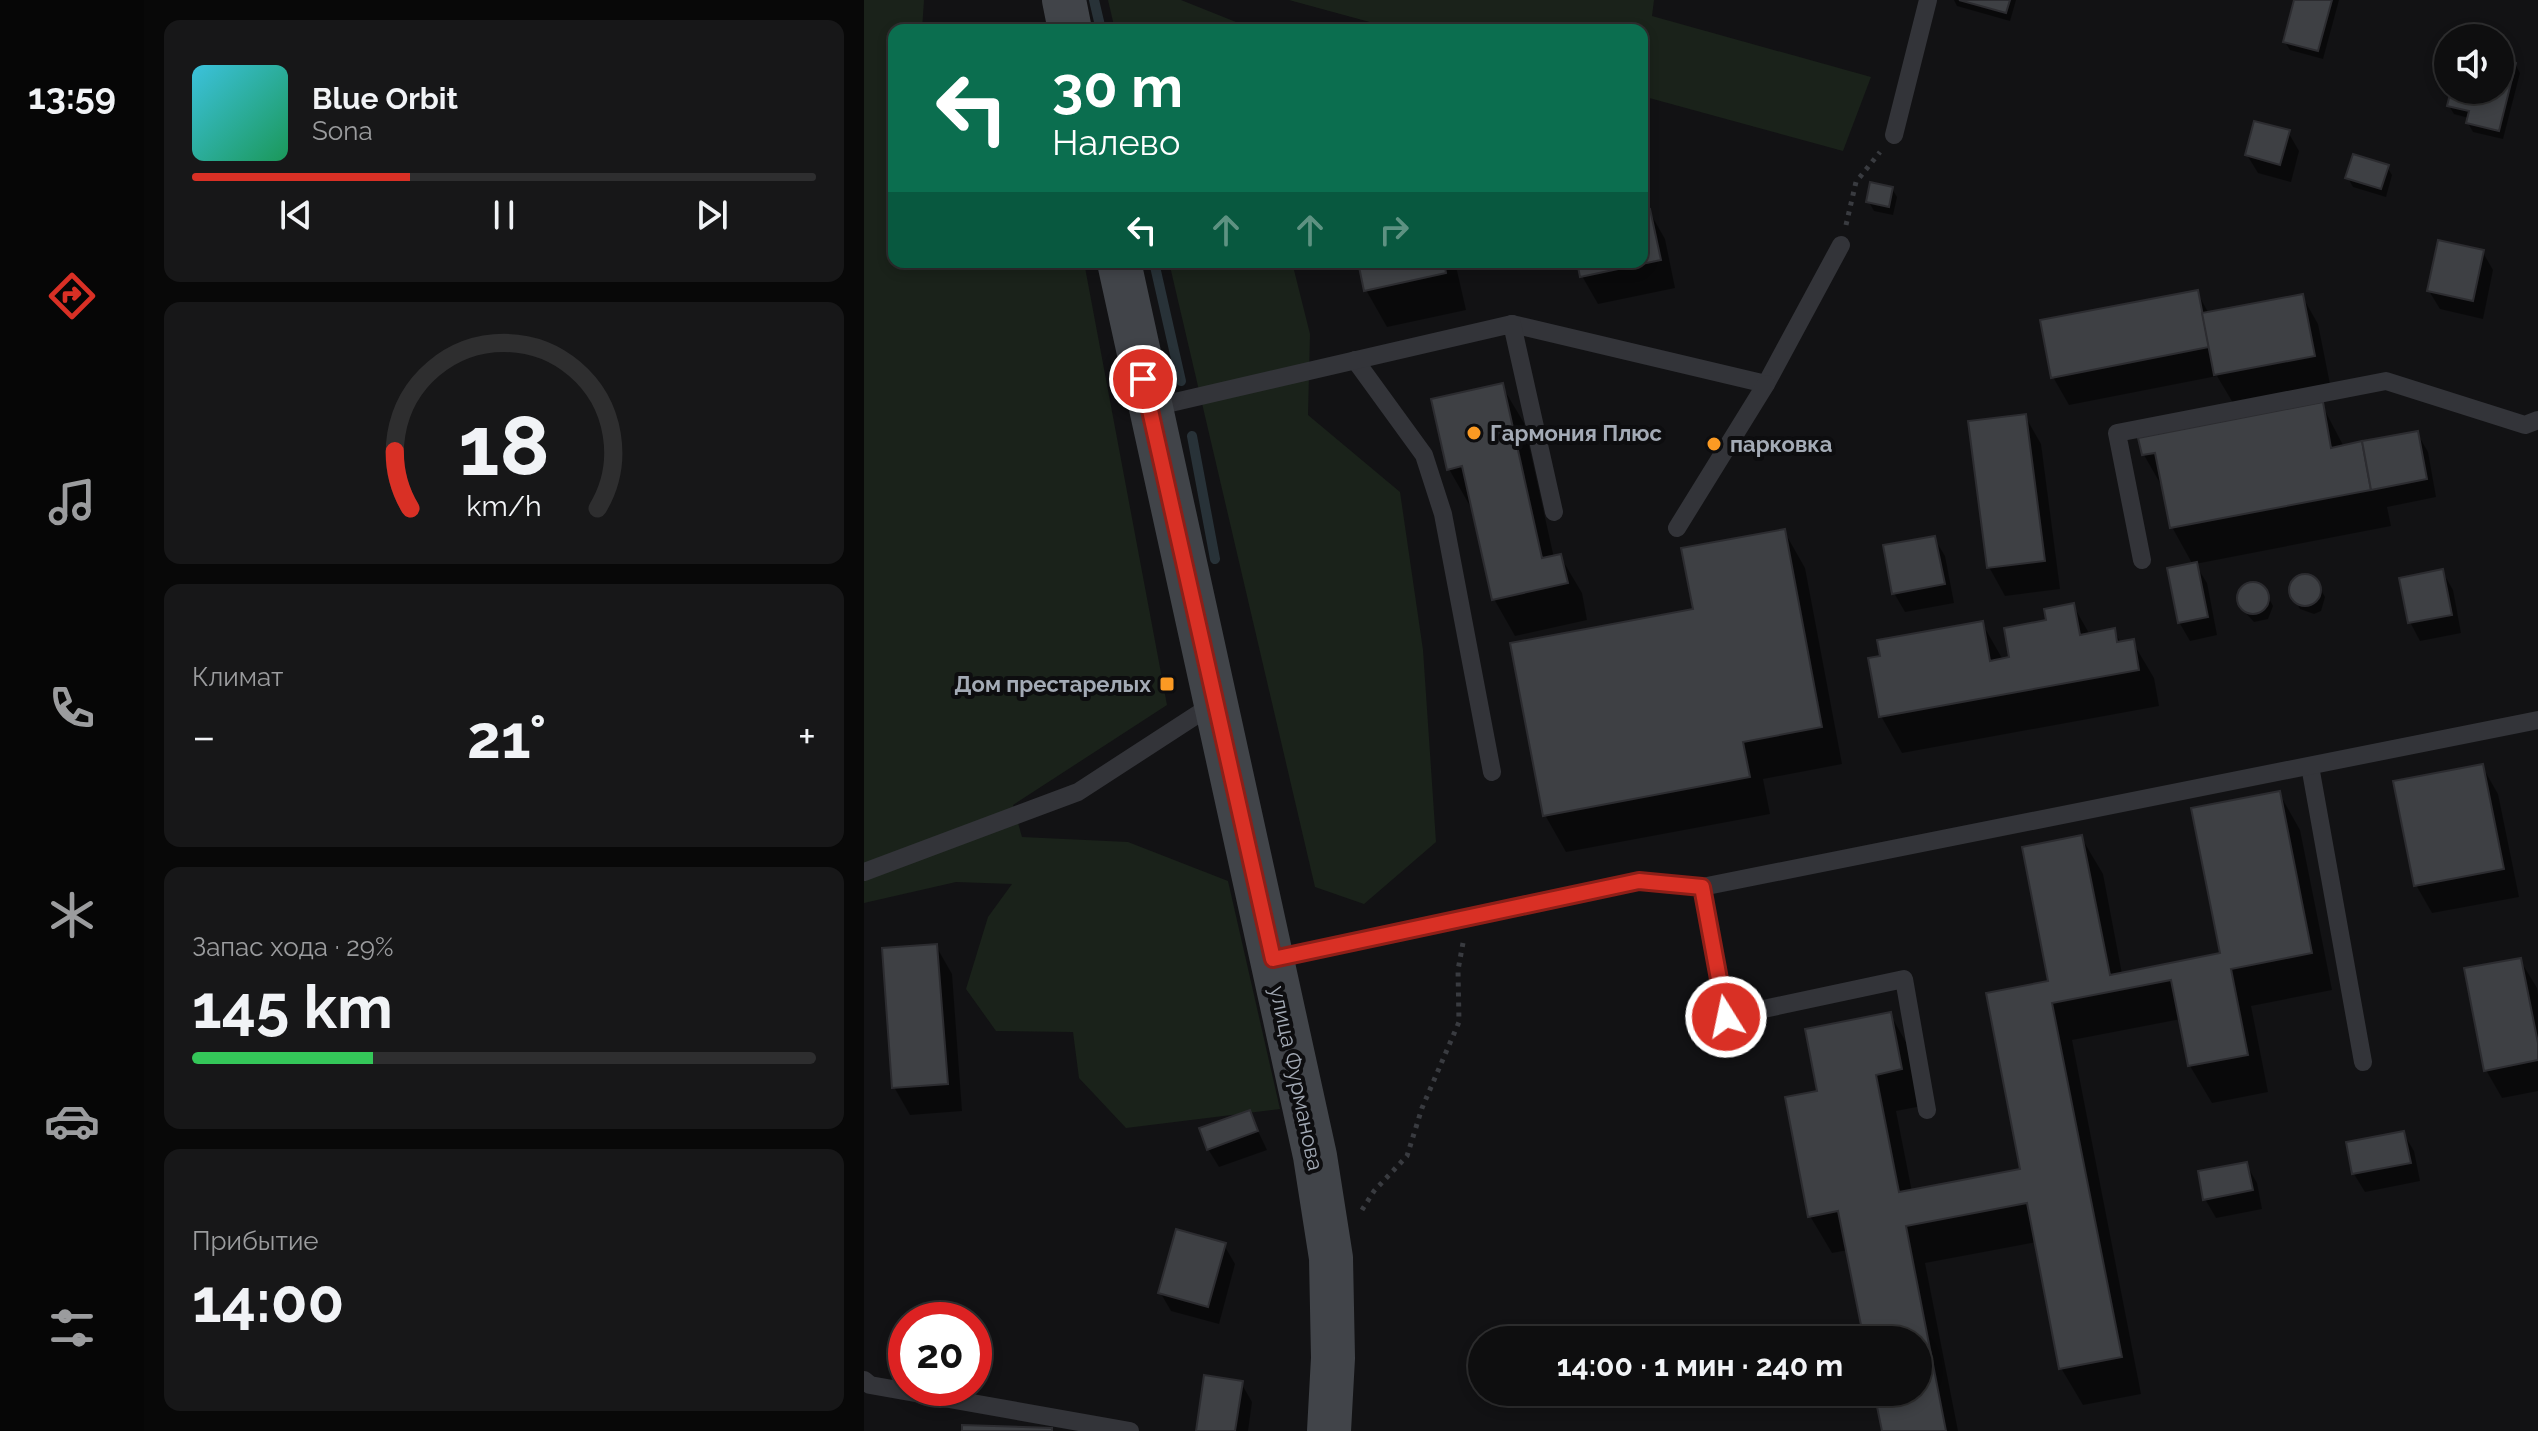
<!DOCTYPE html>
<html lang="ru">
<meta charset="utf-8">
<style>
:root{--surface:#0e0e0f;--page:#171718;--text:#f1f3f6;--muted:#9b9c9e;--line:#2e2e2f;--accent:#d93025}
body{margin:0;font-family:Raleway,sans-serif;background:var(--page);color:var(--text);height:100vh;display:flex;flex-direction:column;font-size:30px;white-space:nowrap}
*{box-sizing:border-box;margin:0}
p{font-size:26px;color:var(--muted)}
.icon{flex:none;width:44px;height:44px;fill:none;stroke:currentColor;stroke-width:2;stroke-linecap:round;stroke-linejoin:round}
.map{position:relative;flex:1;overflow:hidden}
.sheet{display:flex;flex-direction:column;gap:20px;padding:20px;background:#080808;width:720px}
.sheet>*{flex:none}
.top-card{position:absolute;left:24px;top:24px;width:760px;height:244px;border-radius:16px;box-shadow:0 4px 12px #0003,0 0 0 2px var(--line);background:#0b6e4f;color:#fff;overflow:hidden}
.controls{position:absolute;left:1570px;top:24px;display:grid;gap:16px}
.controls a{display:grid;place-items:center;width:80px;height:80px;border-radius:50%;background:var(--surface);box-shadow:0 4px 12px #0003,0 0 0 2px var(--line);font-size:40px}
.speed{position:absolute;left:24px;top:1302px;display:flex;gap:16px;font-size:40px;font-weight:700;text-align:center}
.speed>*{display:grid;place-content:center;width:104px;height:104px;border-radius:50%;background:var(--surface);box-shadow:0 4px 12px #0003,0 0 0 2px var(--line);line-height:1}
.speed .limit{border:12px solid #d22;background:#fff;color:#111}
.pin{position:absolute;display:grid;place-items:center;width:68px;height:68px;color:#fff;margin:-34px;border:4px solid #fff;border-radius:50%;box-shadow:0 2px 8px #0007}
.me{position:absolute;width:88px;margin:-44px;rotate:350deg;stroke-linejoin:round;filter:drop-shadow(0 0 6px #0008)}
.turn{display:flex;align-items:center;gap:28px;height:168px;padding:0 32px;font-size:36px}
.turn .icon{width:104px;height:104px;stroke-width:2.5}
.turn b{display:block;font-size:56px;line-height:68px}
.lanes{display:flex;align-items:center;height:76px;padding:0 32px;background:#0003;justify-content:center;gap:40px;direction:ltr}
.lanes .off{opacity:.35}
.big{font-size:60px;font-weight:700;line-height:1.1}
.sheet .card{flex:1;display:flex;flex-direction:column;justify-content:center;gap:12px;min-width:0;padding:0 28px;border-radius:16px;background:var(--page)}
.sheet .dial{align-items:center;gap:0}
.dial svg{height:208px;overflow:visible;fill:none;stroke:var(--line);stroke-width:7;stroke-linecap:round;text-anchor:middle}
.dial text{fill:var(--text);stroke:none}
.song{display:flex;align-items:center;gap:24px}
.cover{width:96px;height:96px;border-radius:12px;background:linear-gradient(135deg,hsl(190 70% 55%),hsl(150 70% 35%))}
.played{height:8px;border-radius:4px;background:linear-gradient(90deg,var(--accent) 35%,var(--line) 35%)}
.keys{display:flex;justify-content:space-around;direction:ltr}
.heat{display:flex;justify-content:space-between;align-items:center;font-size:44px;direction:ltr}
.charge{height:12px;border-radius:6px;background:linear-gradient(90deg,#34c759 29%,var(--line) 0)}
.trip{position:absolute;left:604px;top:1326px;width:464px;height:80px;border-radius:40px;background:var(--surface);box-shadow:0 4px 12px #0003,0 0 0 2px var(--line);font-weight:700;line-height:80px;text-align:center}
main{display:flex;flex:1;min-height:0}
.menu{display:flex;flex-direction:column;width:144px;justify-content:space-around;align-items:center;background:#060606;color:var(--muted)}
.menu .icon{width:56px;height:56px}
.menu .active{color:var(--accent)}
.menu b{font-size:36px;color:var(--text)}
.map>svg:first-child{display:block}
</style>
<main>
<nav class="menu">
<b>13:59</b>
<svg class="icon active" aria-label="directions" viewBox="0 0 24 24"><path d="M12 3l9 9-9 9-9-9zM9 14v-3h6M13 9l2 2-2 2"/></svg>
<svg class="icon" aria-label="music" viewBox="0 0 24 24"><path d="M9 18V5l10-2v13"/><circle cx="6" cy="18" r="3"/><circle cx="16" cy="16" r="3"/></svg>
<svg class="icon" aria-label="phone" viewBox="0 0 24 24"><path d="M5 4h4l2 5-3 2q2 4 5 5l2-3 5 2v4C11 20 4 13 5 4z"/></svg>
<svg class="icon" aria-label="climate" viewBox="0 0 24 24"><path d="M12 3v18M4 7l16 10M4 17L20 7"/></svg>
<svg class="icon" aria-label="car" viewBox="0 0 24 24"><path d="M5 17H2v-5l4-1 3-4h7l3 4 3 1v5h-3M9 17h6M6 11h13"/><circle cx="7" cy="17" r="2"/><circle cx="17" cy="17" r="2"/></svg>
<svg class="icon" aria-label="filters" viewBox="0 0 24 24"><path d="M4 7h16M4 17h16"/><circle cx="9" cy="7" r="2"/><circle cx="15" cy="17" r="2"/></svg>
</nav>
<section class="sheet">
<div class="card">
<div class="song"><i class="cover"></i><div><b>Blue Orbit</b><p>Sona</p></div></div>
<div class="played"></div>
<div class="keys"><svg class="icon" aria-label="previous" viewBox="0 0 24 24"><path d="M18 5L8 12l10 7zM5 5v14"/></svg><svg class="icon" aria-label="pause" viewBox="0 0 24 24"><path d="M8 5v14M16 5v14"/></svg><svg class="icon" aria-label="next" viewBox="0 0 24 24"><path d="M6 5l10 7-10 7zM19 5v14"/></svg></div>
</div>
<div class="card dial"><svg viewBox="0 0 100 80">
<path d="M14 69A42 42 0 1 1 86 69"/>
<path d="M14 69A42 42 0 0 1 8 47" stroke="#d93025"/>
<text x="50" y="56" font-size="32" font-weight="700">18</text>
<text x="50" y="72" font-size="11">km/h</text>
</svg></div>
<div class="card"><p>Климат</p>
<div class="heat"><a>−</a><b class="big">21°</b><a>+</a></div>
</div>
<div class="card"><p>Запас хода · 29%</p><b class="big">145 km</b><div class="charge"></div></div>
<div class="card"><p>Прибытие</p><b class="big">14:00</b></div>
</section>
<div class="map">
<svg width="1674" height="1431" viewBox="0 0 1674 1431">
<rect width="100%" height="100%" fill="#121214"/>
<!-- green -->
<g fill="#1a221a">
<polygon points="0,0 60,0 58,30 30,30 30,262 220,262 303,705 149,805 158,837 264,842 364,881 416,1109 262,1128 215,1078 209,1032 132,1031 102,989 124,917 148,884 92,882 0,903"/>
<polygon points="244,0 317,0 392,30 251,30"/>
<polygon points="425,0 790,0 788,16 1007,77 979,151 778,96 778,30 535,30"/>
<polygon points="305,262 428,262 446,334 444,415 536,492 559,650 572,842 500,904 451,887"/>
</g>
<!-- shadow -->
<g fill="#0007">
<polygon points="1090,0 1152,0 1146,21 1093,6"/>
<polygon points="1432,0 1475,0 1459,59 1426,50 1421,42"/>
<polygon points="1636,61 1651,64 1656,73 1639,139 1609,132 1604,123 1605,118 1590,114 1585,106 1589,90 1636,90"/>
<polygon points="1424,132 1435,151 1427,182 1394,173 1383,155"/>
<polygon points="1523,167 1528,175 1522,197 1489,187 1484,178"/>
<polygon points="1028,189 1033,197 1029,215 1010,211 1005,202"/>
<polygon points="785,211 801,239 811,288 734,304 718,276 715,262 778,262 778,213"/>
<polygon points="1618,251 1629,270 1619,319 1576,309 1565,291"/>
<polygon points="496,262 591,262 602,310 523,327 502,290"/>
<polygon points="1333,292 1345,314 1438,296 1454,324 1466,384 1369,403 1353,376 1205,405 1189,377"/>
<polygon points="638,386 660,423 690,558 696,556 718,593 723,620 651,636 630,599 609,505 606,506 585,469"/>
<polygon points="1458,405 1480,447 1553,433 1564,452 1572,497 1523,507 1527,526 1331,564 1343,583 1353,635 1326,641 1315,622 1329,565 1308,527 1300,490 1280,455 1277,439"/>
<polygon points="1161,416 1177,444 1196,589 1141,596 1125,567"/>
<polygon points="920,531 941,568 978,764 899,779 906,814 702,852 681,815 831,611"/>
<polygon points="1070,538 1081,556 1090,603 1041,612 1030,593"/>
<polygon points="1578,571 1589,590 1597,633 1556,641 1546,622"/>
<polygon points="1438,576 1452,581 1461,597 1457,611 1450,614 1436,609 1427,593 1432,579"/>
<polygon points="1386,584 1400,589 1409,606 1404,619 1390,622 1378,609 1375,594"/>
<polygon points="1209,605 1226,635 1250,631 1257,643 1268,641 1290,678 1295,706 1038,753 1017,716 1118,623 1139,660 1148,659 1184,622"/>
<polygon points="1618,766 1634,794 1655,897 1568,913 1552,885"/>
<polygon points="1415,793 1436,830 1468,990 1387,1006 1404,1092 1348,1103 1326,1066 1317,1019 1208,1040 1277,1394 1219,1405 1197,1368 1172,1242 1061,1263 1094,1431 1020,1431 1012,1392 1054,1392 1054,1340 1002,1340 984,1250 968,1253 946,1216 956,1092 1026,1014 1047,1051 1058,1106 1032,1111 1048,1192 1159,1171 1186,983 1217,837 1239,874 1258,974 1358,955"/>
<polygon points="72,946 88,974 98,1111 46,1115 30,1087"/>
<polygon points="1656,960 1673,988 1674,995 1674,1091 1638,1098 1622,1070"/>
<polygon points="385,1112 403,1150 355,1167 344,1149"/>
<polygon points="1539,1133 1550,1151 1556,1181 1501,1192 1490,1174 1485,1143"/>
<polygon points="1382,1164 1393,1183 1398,1209 1352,1218 1341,1199"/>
<polygon points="360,1245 371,1264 355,1324 307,1311 296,1292"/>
<polygon points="377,1383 388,1402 384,1431 334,1431"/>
</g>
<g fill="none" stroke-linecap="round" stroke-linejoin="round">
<!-- stream -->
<g stroke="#283238" stroke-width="10">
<polyline points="230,0 237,30"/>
<polyline points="290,262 317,381"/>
<polyline points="328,436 351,559"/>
</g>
</g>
<!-- building -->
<g fill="#3e4044" stroke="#2c2c30" stroke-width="2">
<polygon points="1095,0 1146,0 1142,13"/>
<polygon points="1430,0 1468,0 1454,51 1419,42"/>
<polygon points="1636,58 1652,63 1635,131 1602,123 1605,111 1583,106 1587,90 1636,90"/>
<polygon points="1390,121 1426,130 1416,165 1381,155"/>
<polygon points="1489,154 1525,165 1517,189 1481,178"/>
<polygon points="1006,182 1029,187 1025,207 1002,202"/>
<polygon points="786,209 797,260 716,277 713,262 778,262 778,211"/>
<polygon points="1574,240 1620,250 1609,301 1563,291"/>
<polygon points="494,262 580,262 582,273 500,291"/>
<polygon points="1334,290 1345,347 1187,378 1176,320"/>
<polygon points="1439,294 1451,356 1350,375 1338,313"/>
<polygon points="639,383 678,558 697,554 704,583 628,600 598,466 583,470 567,399"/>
<polygon points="1459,402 1467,448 1498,441 1507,490 1306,528 1291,453 1278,455 1274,438"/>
<polygon points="1162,414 1181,561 1123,568 1104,421"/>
<polygon points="1554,431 1563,479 1507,490 1498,441"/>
<polygon points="921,529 958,727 879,742 886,777 679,816 646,643 829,609 817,548"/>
<polygon points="1071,536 1081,584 1028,594 1019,545"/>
<polygon points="1333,562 1344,617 1314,623 1303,568"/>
<polygon points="1579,569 1588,615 1544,623 1535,578"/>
<circle cx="1441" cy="590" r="16"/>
<circle cx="1389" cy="598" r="16"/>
<polygon points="1210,603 1216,635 1251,628 1253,642 1270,639 1275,670 1015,717 1004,658 1016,656 1013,640 1119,621 1126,661 1145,657 1140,628 1182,620 1180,609"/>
<polygon points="1619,764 1640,869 1550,886 1529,781"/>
<polygon points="1416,791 1448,953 1367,969 1384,1055 1324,1066 1307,980 1188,1003 1258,1357 1195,1369 1163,1203 1042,1226 1082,1431 1018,1431 1010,1392 1054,1392 1054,1340 1000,1340 974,1211 944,1217 921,1097 953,1091 941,1029 1027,1012 1038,1069 1012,1075 1035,1192 1156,1169 1122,993 1184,981 1158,847 1218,835 1246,975 1356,953 1327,808"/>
<polygon points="73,944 84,1084 28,1088 18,948"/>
<polygon points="1657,958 1674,1043 1674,1060 1620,1071 1600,968"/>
<polygon points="386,1110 394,1131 343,1150 335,1128"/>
<polygon points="1540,1131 1547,1163 1488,1174 1482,1142"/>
<polygon points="1383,1162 1389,1190 1339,1200 1334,1171"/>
<polygon points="312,1229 362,1243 344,1307 294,1293"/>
<polygon points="340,1375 379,1381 371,1431 332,1431"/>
<polygon points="98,1425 188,1428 188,1431 98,1431"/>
</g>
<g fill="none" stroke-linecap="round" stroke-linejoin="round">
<!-- path -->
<g stroke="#393b40" stroke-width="5" stroke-dasharray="4 6" stroke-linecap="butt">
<polyline points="982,225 992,182 1016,152"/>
<polyline points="498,1210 510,1191 543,1156 558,1108 595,1022 594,970 599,943"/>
</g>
<!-- service -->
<g stroke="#333439" stroke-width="18">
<polyline points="1030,135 1064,0"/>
<polyline points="648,324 902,384 977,245"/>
<polyline points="491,360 560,455 579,514 628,772"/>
<polyline points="285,408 648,324 690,512"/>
<polyline points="813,528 902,384"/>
<polyline points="1278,560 1253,433 1522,381 1661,425 1674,420"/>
<polyline points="1446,766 1499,1062"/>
<polyline points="0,872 214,792 351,703"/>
<polyline points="409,959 775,881 838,887"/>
<polyline points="1063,1110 1040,979 862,1017 838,887 1674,720"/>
<polyline points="0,1380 6,1385 266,1431"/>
</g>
<!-- secondary -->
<g stroke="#414449" stroke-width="44">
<polyline points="200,0 206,30"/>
<polyline points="255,262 451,1156 467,1258 469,1358 465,1431"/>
</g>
</g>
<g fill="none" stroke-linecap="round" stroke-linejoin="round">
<!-- route casing -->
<g stroke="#8d1f18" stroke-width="20">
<polyline id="route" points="279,379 409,959 775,881 838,887 862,1017"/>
</g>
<!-- route -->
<use href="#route" stroke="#d93025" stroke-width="14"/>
</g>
<!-- markers -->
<g fill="#fb9a23" stroke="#0d0d0f" stroke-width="3">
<circle cx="610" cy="433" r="8"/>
<circle cx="850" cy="444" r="8"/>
<rect x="295" y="676" width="16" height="16" rx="4"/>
</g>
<g text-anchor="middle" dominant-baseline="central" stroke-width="8" stroke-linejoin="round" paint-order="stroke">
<!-- poi labels -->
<g font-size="22" font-weight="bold" fill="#a3aab5" stroke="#0d0d0f" text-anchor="start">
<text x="626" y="433">Гармония Плюс</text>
<text x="866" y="444">парковка</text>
<text x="287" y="684" text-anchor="end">Дом престарелых</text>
</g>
<!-- street labels -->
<g font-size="22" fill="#a3aab5" stroke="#0d0d0f">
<text transform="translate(433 1078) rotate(78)">улица Фурманова</text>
</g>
</g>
</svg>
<div class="controls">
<a><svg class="icon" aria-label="sound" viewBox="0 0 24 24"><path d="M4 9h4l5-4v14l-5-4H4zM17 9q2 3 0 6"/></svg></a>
</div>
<div class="speed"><div class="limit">20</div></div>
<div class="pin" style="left:279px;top:379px;background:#d93025"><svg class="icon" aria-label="arrive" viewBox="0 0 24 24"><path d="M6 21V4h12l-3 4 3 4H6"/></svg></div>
<svg class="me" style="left:862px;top:1017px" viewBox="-20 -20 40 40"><circle r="17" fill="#d93025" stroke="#fff" stroke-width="3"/><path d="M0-11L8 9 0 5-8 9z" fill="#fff"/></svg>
<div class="trip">14:00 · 1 мин · 240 m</div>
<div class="top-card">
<div class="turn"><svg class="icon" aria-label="left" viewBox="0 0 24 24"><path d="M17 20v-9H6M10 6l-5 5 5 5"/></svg><div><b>30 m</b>Налево</div></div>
<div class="lanes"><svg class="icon" aria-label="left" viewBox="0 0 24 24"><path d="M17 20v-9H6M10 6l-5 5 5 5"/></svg><svg class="icon off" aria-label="ahead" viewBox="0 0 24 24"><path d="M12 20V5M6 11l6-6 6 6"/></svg><svg class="icon off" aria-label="ahead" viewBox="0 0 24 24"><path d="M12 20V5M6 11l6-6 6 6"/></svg><svg class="icon off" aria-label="right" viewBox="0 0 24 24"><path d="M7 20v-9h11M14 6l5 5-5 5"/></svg></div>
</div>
</div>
</main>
